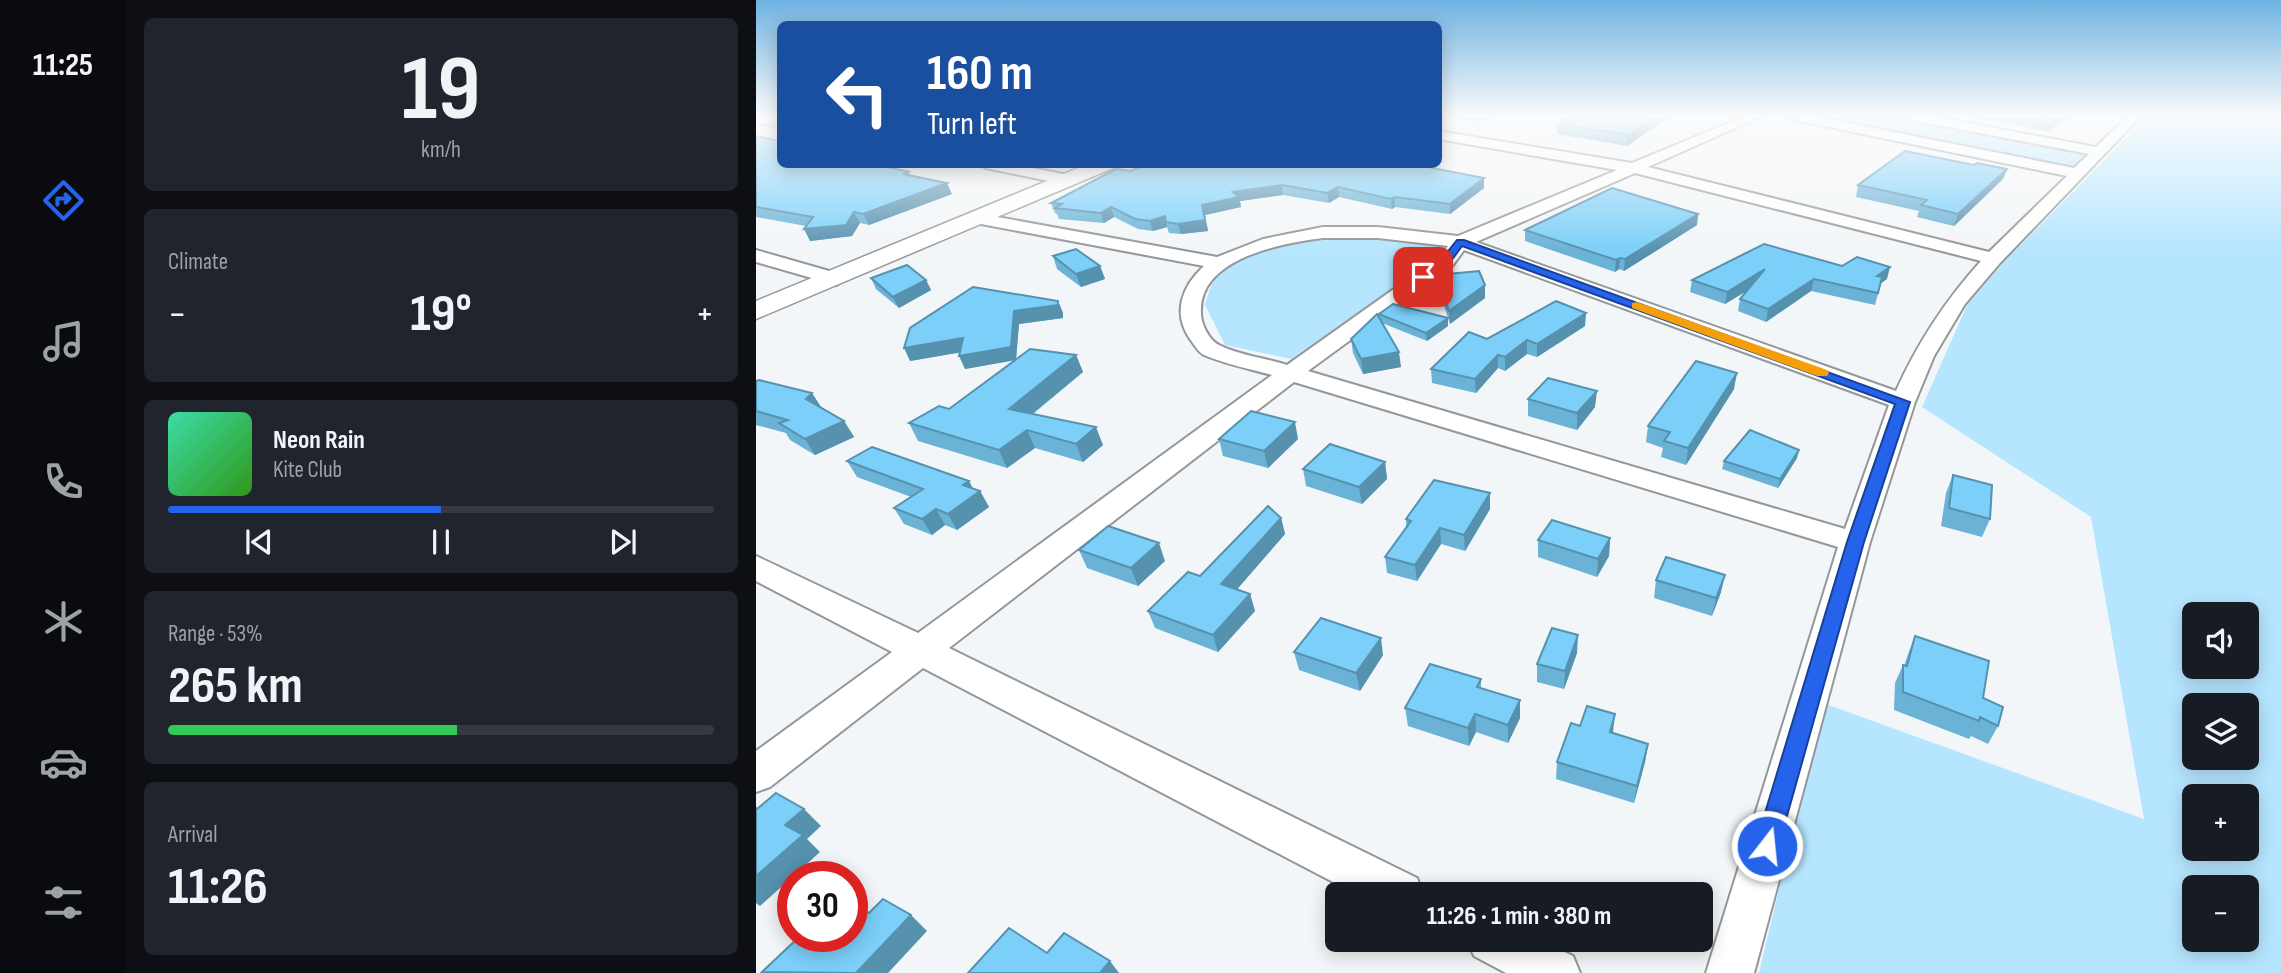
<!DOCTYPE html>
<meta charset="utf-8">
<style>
:root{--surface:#171b24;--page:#20242c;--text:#f1f3f6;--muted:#9ea1a6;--line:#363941;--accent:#2563eb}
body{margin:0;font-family:"Sofia Sans Condensed",sans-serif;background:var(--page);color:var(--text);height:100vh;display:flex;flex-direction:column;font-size:26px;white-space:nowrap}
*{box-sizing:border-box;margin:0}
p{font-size:23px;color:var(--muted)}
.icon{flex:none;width:38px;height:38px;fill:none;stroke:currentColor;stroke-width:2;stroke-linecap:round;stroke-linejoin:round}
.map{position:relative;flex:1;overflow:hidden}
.sheet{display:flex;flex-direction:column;gap:18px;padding:18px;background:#0d0f14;width:630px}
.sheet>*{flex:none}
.top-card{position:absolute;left:21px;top:21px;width:665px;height:147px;border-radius:10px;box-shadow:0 4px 18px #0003;background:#1a4fa0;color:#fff;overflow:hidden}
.buttons{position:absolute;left:1426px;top:602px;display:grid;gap:14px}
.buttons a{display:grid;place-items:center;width:77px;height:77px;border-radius:10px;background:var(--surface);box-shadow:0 4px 18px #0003;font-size:35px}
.speed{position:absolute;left:21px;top:861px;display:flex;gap:14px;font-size:35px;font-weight:700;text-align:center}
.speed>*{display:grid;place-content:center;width:91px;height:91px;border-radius:50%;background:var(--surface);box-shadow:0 4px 18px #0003;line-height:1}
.speed .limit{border:10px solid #d22;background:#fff;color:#111}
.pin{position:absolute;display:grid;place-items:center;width:60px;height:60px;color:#fff;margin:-30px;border-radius:14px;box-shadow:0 4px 10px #0006}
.me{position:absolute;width:77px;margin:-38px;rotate:16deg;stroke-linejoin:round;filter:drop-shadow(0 0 5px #0008)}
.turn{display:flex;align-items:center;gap:24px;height:147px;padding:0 35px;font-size:32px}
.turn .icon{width:91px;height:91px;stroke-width:2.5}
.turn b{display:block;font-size:49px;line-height:60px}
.big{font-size:52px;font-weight:700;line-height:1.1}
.sheet .card{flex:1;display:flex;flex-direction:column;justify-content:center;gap:10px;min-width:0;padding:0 24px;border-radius:10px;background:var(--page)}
.sheet .dial{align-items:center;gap:0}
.dial b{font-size:91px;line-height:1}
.song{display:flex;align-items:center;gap:21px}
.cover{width:84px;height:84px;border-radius:10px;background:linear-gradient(135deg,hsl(160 70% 55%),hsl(110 70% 35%))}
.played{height:7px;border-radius:4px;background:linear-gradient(90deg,var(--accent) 50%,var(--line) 50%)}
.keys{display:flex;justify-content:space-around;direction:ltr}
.heat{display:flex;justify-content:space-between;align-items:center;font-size:38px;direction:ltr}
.charge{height:10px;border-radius:5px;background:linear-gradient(90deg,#34c759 53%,var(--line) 0)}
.trip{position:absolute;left:569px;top:882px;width:388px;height:70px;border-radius:10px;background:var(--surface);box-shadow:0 4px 18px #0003;font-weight:700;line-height:70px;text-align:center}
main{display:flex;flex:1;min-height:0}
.dock{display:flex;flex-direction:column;width:126px;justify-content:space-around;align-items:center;background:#090b0e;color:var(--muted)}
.dock .icon{width:49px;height:49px}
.dock .selected{color:var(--accent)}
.dock b{font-size:32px;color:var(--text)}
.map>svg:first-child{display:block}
</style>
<main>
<nav class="dock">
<b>11:25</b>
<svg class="icon selected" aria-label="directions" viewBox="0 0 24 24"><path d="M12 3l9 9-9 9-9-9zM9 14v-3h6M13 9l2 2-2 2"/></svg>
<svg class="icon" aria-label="music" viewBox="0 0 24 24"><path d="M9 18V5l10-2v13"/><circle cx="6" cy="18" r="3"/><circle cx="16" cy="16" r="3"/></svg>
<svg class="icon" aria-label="phone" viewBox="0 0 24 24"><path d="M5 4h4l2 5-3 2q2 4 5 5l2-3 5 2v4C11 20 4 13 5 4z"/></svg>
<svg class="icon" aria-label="climate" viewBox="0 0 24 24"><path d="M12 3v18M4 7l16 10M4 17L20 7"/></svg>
<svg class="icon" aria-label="car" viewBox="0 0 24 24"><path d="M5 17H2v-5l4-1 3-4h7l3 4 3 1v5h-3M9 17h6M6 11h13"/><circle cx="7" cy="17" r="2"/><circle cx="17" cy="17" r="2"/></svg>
<svg class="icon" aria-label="filters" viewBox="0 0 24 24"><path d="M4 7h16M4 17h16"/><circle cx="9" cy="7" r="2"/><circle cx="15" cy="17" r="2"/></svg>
</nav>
<section class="sheet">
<div class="card dial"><b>19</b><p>km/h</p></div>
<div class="card"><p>Climate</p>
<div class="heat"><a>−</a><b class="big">19°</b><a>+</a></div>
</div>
<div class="card">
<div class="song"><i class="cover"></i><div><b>Neon Rain</b><p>Kite Club</p></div></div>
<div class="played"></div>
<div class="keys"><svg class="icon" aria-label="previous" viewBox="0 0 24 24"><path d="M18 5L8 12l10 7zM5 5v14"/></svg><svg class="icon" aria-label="pause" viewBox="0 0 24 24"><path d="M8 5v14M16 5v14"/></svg><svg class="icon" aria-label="next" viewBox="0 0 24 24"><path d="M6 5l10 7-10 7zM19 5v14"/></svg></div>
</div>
<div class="card"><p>Range · 53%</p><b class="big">265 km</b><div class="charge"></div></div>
<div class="card"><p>Arrival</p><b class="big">11:26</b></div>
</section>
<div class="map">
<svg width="1525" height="973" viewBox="0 0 1525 973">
<rect width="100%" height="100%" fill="#f3f6f8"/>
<!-- green -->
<g fill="#b6e6ff" fill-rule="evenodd">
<polygon points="1050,116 1142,116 1332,153 1316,170"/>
<path d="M1392 116H1525V973H1003L1067 703 1388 819 1335 517 1166 407 1212 303 1248 262ZM1438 614H1491V667H1438ZM1438 705H1491V758H1438ZM1438 796H1491V849H1438ZM1438 887H1491V940H1438Z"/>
<path d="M591 235 691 245 679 258 535 359 469 345 449 305C451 298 453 290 456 284 477 248 553 239 591 235Z"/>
</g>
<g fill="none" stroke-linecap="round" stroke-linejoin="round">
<!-- minor casing -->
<g stroke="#949799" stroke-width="4">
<g id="minor">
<polygon points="0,116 24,119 24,127 0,122"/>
<path d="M989 116H1006L892 167 1233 252 1311 176 1039 120 1033 116H1057L1318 168 1333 154 1155 120 1149 116H1174L1340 147 1372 116H1385L1244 263 1209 304 1178 356 1159 402 1114 542 998 973H950L1082 547 538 382 193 648 661 878 667 894H600L167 668 14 787 0 792V751L136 652 0 581V556L162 633 516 375C494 369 469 364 448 355 442 352 438 344 434 339 416 313 426 286 448 266L225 224 216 219 219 215 225 214 461 257 507 239 567 227H622L702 236 861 170 682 139V131L876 163ZM879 173 1225 261C1189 301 1162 342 1140 391L720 242ZM567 238H622L692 246 683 257 531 365C509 358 483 355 463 345 453 340 445 324 445 313 442 258 527 243 567 238ZM708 250 1133 405 1089 529 552 371 697 265Z"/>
<polygon points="223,164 256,164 312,175 320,180 312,185 230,168"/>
<polygon points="0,250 87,275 90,279 80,285 0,262"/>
<polygon points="711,940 783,940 817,956 824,973 750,973 718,956"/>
</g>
</g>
<!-- tertiary casing -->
<g stroke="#949799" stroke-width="3">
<polygon id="tertiary" points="332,164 359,164 357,168 0,319 0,301"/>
</g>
<!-- minor -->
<use href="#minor" fill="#fff" fill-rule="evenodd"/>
<!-- tertiary -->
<use href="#tertiary" fill="#fff" fill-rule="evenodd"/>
</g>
<!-- wall -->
<g fill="#6ab2d6">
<polygon points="686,116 738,116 725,122"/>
<polygon points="914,116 871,146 801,134 801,124"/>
<polygon points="1210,116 1313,116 1291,131"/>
<polygon points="0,136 155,176 196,194 113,225 104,223 96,236 54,241 50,226 0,217"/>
<polygon points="375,171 728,178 728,188 694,214 639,207 636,209 583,197 573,203 527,195 484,201 485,207 449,215 452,231 425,234 413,233 411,227 397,231 382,229 358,217 348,223 303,219 301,214 299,213 295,203"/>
<polygon points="1247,179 1198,226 1161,217 1163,211 1100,197 1102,185"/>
<polygon points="942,214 941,225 868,271 863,269 859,272 769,241 769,230"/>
<polygon points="1008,244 1131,279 1125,283 1119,305 1055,291 1010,322 982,311 984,299 992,290 969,304 934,292 936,280"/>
<polygon points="297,256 344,266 349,279 325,287 301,269"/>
<polygon points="681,275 729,298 694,324 692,318 692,326 671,341 626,323 645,367 607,374 597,353 595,339 623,318 623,314 692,318 682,288"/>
<polygon points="115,278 170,280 175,290 143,308 120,289"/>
<polygon points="302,301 307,313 307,318 263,324 260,359 320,355 327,372 277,414 347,445 327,462 279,448 251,468 162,441 153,423 193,409 259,360 209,369 204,352 154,361"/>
<polygon points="829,326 781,357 771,354 749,371 742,368 720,393 676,383 675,369 731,339"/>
<polygon points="0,381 56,393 65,407 88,421 98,437 59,455 34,440 30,433 0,425"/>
<polygon points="978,389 930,465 905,457 907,448 890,442 892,426"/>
<polygon points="772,399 839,407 821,430 772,416"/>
<polygon points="463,439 542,439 512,468 467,456"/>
<polygon points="1041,458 1022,488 966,469 968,461"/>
<polygon points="91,461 217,489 224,491 233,507 201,530 189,525 176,535 148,524 138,508 155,497 101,477"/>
<polygon points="629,462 631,479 606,504 550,486 547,469"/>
<polygon points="1197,475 1234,519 1226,537 1185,526 1190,493"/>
<polygon points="734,509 709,551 685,544 661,581 631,573 629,557 650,527 650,519"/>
<polygon points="525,518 529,534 481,589 494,594 499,611 462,652 399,628 392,611 444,576"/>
<polygon points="854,538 853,556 841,577 782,557 782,540"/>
<polygon points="323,550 409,561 382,586 331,568"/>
<polygon points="900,580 965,592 956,616 898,598"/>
<polygon points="1159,636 1227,698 1242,726 1232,744 1215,736 1213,739 1138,710 1139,683 1147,665 1148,666 1152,654"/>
<polygon points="538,652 627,655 604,691 543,670"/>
<polygon points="821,653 808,689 781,682 781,664"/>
<polygon points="725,679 725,689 764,718 752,743 720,732 713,746 652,726 649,708"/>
<polygon points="824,726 857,733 892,744 889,762 878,803 800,779 801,762"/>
</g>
<!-- shaded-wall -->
<g fill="#5691ae">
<polygon points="724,116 738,116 725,122"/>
<polygon points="901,116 914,116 871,146 872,135"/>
<polygon points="1305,116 1313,116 1291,131 1295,123"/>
<polygon points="1251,169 1247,179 1198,226 1202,214"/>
<polygon points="728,178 728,188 694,214 694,204"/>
<polygon points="191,183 196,194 113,225 107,214"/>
<polygon points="526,185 527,195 484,201 485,207 449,215 452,231 425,234 422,224 446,205 477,192"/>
<polygon points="582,187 583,197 573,203 571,193"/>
<polygon points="639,197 639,207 636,209 635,199"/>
<polygon points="355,207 358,217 348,223 345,213"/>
<polygon points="98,212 104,223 96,236 54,241 48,229"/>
<polygon points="942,214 941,225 868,271 869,259"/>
<polygon points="409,216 411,227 397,231 394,221"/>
<polygon points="864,258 863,269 859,272 860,260"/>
<polygon points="344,266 349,279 325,287 320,274"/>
<polygon points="1134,267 1131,279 1118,288 1121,276"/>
<polygon points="1009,269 1007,281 969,304 971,292"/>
<polygon points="1058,279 1055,291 1010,322 1012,309"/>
<polygon points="170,280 175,290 143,308 137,297"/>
<polygon points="729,285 729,298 694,324 693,311"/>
<polygon points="302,301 307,313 307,318 263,324 260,360 209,369 203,356 258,311"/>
<polygon points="830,313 829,326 781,357 781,344"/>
<polygon points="692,318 692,326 671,341 670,333"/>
<polygon points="207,338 213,351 154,361 148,348"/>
<polygon points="771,340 771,354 749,371 749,357"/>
<polygon points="643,352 645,367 607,374 605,359"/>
<polygon points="320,355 327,372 261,426 253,409"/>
<polygon points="742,355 742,368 720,393 719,379"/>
<polygon points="981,373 978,389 930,465 932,448"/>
<polygon points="841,391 839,407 821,430 821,413"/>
<polygon points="56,393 66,409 50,399"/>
<polygon points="88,421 98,437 59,455 49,439"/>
<polygon points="539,422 542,439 512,468 508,451"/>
<polygon points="340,427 347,445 327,462 320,444"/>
<polygon points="271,430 279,448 251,468 243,450"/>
<polygon points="1043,450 1041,458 1022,488 1024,479"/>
<polygon points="629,462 631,479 606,504 603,487"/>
<polygon points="213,481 220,494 224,491 233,507 201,530 192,514 207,485"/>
<polygon points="734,493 734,509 709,551 708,535"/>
<polygon points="180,509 189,525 176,535 166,519"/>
<polygon points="525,518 529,534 471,601 465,584"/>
<polygon points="684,528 685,544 661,581 659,565"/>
<polygon points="854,538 853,556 841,577 842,559"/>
<polygon points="403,543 409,561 382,586 375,568"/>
<polygon points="969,575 965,592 956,616 960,598"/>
<polygon points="494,594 499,611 462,652 457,635"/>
<polygon points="822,635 821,653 808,689 809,671"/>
<polygon points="625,638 627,655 604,691 600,673"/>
<polygon points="764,700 764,718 752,743 752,725"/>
<polygon points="719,714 720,732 713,746 712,728"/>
<polygon points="859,714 857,732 852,750 854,732"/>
<polygon points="892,744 889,762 878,803 881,786"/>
<polygon points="48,809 65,826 51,839 64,852 4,906 0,903 0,876 29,825"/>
<polygon points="155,915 171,931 132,973 100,973"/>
<polygon points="354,961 363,973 344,973"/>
</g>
<!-- building -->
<g fill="#7bcff9" stroke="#5691ae" stroke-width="2">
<polygon points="814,116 901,116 872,135 801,124"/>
<polygon points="1257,116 1305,116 1295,123"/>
<polygon points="0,136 24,141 24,164 117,164 154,172 147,174 191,183 107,214 98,212 90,225 48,229 57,217 0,207"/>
<polygon points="1149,151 1218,165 1221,163 1251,169 1202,214 1165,205 1171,200 1102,185"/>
<polygon points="389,164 656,164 728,178 694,204 639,197 635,199 582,187 571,193 526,185 477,192 483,197 446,205 449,220 422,224 410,222 409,216 394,221 379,219 355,207 345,213 299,208 306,204 295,203 360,169 375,171"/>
<polygon points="856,188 942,214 869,259 864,258 860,260 769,230"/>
<polygon points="1008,244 1086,266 1101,257 1134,267 1121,276 1126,277 1122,293 1058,279 1012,309 984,299 1009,269 971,292 936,280"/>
<polygon points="320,249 344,266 320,274 297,256"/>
<polygon points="151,265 170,280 137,297 115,278"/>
<polygon points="723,271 729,285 693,311 681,275"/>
<polygon points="217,287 302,301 302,305 258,311 255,347 203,356 207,338 148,348 154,328"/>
<polygon points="800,301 830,313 781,344 771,340 749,357 742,355 719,379 675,369 713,332 731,339"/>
<polygon points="637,304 692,318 670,333 623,314"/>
<polygon points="621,314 643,352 605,359 595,339"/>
<polygon points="274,349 320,355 253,409 340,427 320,444 271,430 243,450 153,423 183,406 193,409"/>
<polygon points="940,361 981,373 932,448 908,441 914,432 892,426"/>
<polygon points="792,378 841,391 821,413 772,399"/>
<polygon points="3,380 56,393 50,399 88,421 49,439 23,423 32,420 0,411 0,381"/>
<polygon points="495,411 539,422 508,451 463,439"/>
<polygon points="994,430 1043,450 1024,479 968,461"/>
<polygon points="574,444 629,462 603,487 547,469"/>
<polygon points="116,447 213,481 207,485 224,491 192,514 180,509 166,519 138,508 167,489 91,461"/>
<polygon points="1197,475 1236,485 1234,519 1193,508"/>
<polygon points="678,480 734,493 708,535 684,528 659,565 629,557 655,521 650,519"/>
<polygon points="512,506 525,518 465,584 494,594 457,635 392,611 432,572 444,576"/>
<polygon points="796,520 854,538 842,559 782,540"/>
<polygon points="352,526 403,543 375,568 323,550"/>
<polygon points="910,557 969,575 960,598 900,580"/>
<polygon points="565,618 625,638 600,673 538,652"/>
<polygon points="796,628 822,635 809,671 781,664"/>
<polygon points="1159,636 1233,661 1227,698 1247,707 1242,726 1224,717 1223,721 1147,692 1147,665 1151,666"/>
<polygon points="674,664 725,679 721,687 764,700 752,725 719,714 712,728 649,708"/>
<polygon points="831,706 859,714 854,732 892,744 881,786 801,762 815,723 824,726"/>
<polygon points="20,793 48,809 29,825 47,835 0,876 0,808 1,809"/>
<polygon points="127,899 155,915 100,973 6,972 44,936 96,936 96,903 113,913"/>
<polygon points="253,928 291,953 308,933 354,961 344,973 212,973"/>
</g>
<!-- sky -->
<linearGradient id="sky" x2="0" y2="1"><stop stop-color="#6fb2e1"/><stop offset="0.46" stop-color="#fafbfc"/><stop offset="1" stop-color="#fafbfc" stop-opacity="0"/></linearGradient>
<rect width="1525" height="252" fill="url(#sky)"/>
<!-- route -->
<path fill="#2563eb" stroke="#184099" stroke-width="2" d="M701 240H708L1154 402 1108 542 1020 855 1011 858 1002 855 999 846 1091 542 1139 404 706 246C697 259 681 281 664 280V275L686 259Z"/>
<!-- slow -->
<polygon fill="#f59e0b" points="881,302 1071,370 1073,373 1071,376 1061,376 876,308 876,303"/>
</svg>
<div class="buttons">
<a><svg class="icon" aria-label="sound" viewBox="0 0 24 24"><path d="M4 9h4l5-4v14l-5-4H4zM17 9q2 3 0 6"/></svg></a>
<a><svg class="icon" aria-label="layers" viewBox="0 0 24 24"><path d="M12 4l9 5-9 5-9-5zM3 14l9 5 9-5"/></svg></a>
<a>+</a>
<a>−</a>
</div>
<div class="speed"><div class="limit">30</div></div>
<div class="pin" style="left:667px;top:277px;background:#d93025"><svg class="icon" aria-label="arrive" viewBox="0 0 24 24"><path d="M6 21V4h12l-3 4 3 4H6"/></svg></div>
<svg class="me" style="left:1011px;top:846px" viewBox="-20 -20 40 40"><circle r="17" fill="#2563eb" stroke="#fff" stroke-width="3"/><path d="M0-11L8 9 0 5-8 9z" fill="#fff"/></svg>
<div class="trip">11:26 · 1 min · 380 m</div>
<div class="top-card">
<div class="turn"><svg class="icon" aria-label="left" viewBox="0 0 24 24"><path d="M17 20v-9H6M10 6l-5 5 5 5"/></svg><div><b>160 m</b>Turn left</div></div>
</div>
</div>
</main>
